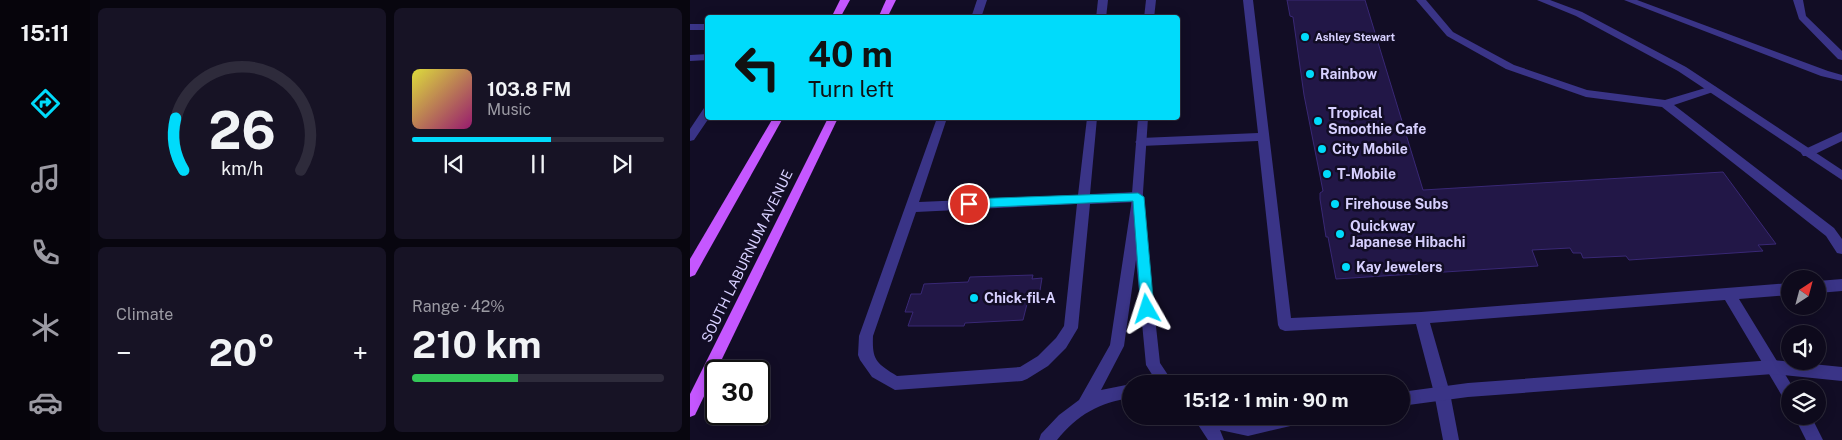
<!DOCTYPE html>
<meta charset="utf-8">
<style>
:root{--surface:#0e0a1c;--page:#171325;--text:#f1f3f6;--muted:#9b9aa3;--line:#2e2b3b;--accent:#00dbfb}
body{margin:0;font-family:"Public Sans",sans-serif;background:var(--page);color:var(--text);height:100vh;display:flex;flex-direction:column;font-size:19px;white-space:nowrap}
*{box-sizing:border-box;margin:0}
p{font-size:16px;color:var(--muted)}
.icon{flex:none;width:28px;height:28px;fill:none;stroke:currentColor;stroke-width:2;stroke-linecap:round;stroke-linejoin:round}
.map{position:relative;flex:1;overflow:hidden}
.side{display:flex;flex-direction:column;gap:8px;padding:8px;background:#08060f;width:600px}
.side>*{flex:none}
.hud{position:absolute;left:15px;top:15px;width:475px;height:105px;border-radius:5px;box-shadow:0 2px 12px #0003,0 0 0 1px var(--line);background:#00dbfb;color:#111;overflow:hidden}
.needle{width:32px;rotate:36deg}
.tools{position:absolute;left:1091px;top:270px;display:grid;gap:10px}
.tools a{display:grid;place-items:center;width:45px;height:45px;border-radius:50%;background:var(--surface);box-shadow:0 2px 12px #0003,0 0 0 1px var(--line);font-size:25px}
.speed{position:absolute;left:15px;top:360px;display:flex;gap:10px;font-size:25px;font-weight:700;text-align:center}
.speed>*{display:grid;place-content:center;width:65px;height:65px;border-radius:50%;background:var(--surface);box-shadow:0 2px 12px #0003,0 0 0 1px var(--line);line-height:1}
.speed .limit{border:2px solid #111;border-radius:8px;background:#fff;color:#111}
.pin{position:absolute;display:grid;place-items:center;width:42px;height:42px;color:#fff;margin:-21px;border:2px solid #fff;border-radius:50%;box-shadow:0 1px 5px #0007}
.me{position:absolute;width:55px;margin:-28px;rotate:354deg;stroke-linejoin:round;filter:drop-shadow(0 0 4px #0008)}
.turn{display:flex;align-items:center;gap:18px;height:105px;padding:0 20px;font-size:22px}
.turn .icon{width:65px;height:65px;stroke-width:2.5}
.turn b{display:block;font-size:35px;line-height:42px}
.big{font-size:38px;font-weight:700;line-height:1.1}
.side .tile{flex:1;display:flex;flex-direction:column;justify-content:center;gap:8px;min-width:0;padding:0 18px;border-radius:8px;background:var(--page)}
.side .dial{align-items:center;gap:0}
.dial svg{height:130px;overflow:visible;fill:none;stroke:var(--line);stroke-width:7;stroke-linecap:round;text-anchor:middle}
.dial text{fill:var(--text);stroke:none}
.song{display:flex;align-items:center;gap:15px}
.cover{width:60px;height:60px;border-radius:8px;background:linear-gradient(135deg,hsl(60 70% 55%),hsl(320 70% 35%))}
.played{height:5px;border-radius:2px;background:linear-gradient(90deg,var(--accent) 55%,var(--line) 55%)}
.keys{display:flex;justify-content:space-around;direction:ltr}
.heat{display:flex;justify-content:space-between;align-items:center;font-size:28px;direction:ltr}
.charge{height:8px;border-radius:4px;background:linear-gradient(90deg,#34c759 42%,var(--line) 0)}
.side .tiles{flex:1;display:grid;gap:8px;grid-template-columns:repeat(2,1fr)}
.trip{position:absolute;left:432px;top:375px;width:288px;height:50px;border-radius:25px;background:var(--surface);box-shadow:0 2px 12px #0003,0 0 0 1px var(--line);font-weight:700;line-height:50px;text-align:center}
main{display:flex;flex:1;min-height:0}
.dock{display:flex;flex-direction:column;width:90px;justify-content:space-around;align-items:center;background:#06040b;color:var(--muted)}
.dock .icon{width:35px;height:35px}
.dock .active{color:var(--accent)}
.dock b{font-size:22px;color:var(--text)}
.map>svg:first-child{display:block}
</style>
<main>
<nav class="dock">
<b>15:11</b>
<svg class="icon active" aria-label="directions" viewBox="0 0 24 24"><path d="M12 3l9 9-9 9-9-9zM9 14v-3h6M13 9l2 2-2 2"/></svg>
<svg class="icon" aria-label="music" viewBox="0 0 24 24"><path d="M9 18V5l10-2v13"/><circle cx="6" cy="18" r="3"/><circle cx="16" cy="16" r="3"/></svg>
<svg class="icon" aria-label="phone" viewBox="0 0 24 24"><path d="M5 4h4l2 5-3 2q2 4 5 5l2-3 5 2v4C11 20 4 13 5 4z"/></svg>
<svg class="icon" aria-label="climate" viewBox="0 0 24 24"><path d="M12 3v18M4 7l16 10M4 17L20 7"/></svg>
<svg class="icon" aria-label="car" viewBox="0 0 24 24"><path d="M5 17H2v-5l4-1 3-4h7l3 4 3 1v5h-3M9 17h6M6 11h13"/><circle cx="7" cy="17" r="2"/><circle cx="17" cy="17" r="2"/></svg>
</nav>
<section class="side">
<div class="tiles">
<div class="tile dial"><svg viewBox="0 0 100 80">
<path d="M14 69A42 42 0 1 1 86 69"/>
<path d="M14 69A42 42 0 0 1 9 37" stroke="#00dbfb"/>
<text x="50" y="56" font-size="32" font-weight="700">26</text>
<text x="50" y="72" font-size="11">km/h</text>
</svg></div>
<div class="tile">
<div class="song"><i class="cover"></i><div><b>103.8 FM</b><p>Music</p></div></div>
<div class="played"></div>
<div class="keys"><svg class="icon" aria-label="previous" viewBox="0 0 24 24"><path d="M18 5L8 12l10 7zM5 5v14"/></svg><svg class="icon" aria-label="pause" viewBox="0 0 24 24"><path d="M8 5v14M16 5v14"/></svg><svg class="icon" aria-label="next" viewBox="0 0 24 24"><path d="M6 5l10 7-10 7zM19 5v14"/></svg></div>
</div>
<div class="tile"><p>Climate</p>
<div class="heat"><a>−</a><b class="big">20°</b><a>+</a></div>
</div>
<div class="tile"><p>Range · 42%</p><b class="big">210 km</b><div class="charge"></div></div>
</div>
</section>
<div class="map">
<svg width="1152" height="440" viewBox="0 0 1152 440">
<rect width="100%" height="100%" fill="#120d25"/>
<!-- building -->
<g fill="#221747" stroke="#392875">
<polygon points="597,0 675,0 733,190 1033,172 1086,244 1068,245 1073,251 939,260 936,256 893,258 891,253 883,253 880,248 842,250 848,266 646,279 638,237 636,237 630,199 630,193 633,191 614,95 603,17 600,16"/>
<polygon points="343,275 342,279 352,278 348,303 337,304 333,320 275,323 274,326 218,326 223,312 215,312 221,294 231,294 234,284 278,282 280,277"/>
</g>
<g fill="none" stroke-linecap="round" stroke-linejoin="round">
<!-- service -->
<g fill="#3a3487" fill-rule="evenodd">
<polygon points="287,0 297,0 291,18 281,18"/>
<polygon points="408,0 418,0 416,18 406,18"/>
<polygon points="553,0 563,0 601,318 731,312 1100,283 1100,295 1049,299 1104,389 1100,389 1100,403 1095,401 1035,300 740,323 760,393 769,440 753,440 744,393 726,324 595,331 590,329 588,325 568,141 451,146 445,142 451,138 568,133"/>
<polygon points="726,0 736,0 763,32 824,65 897,90 975,100 1022,86 1026,87 1027,89 1026,91 984,105 1144,228 1152,239 1152,254 1147,253 1136,236 972,107 896,97 816,69 757,36"/>
<polygon points="934,0 947,0 1138,71 1152,75 1152,81 1131,76"/>
<polygon points="1103,0 1113,0 1116,16 1152,51 1152,60 1148,59 1109,19"/>
<rect x="0" y="24" width="18" height="6"/>
<polygon points="18,54 18,60 0,61 0,55"/>
<polygon points="18,107 18,118 19,118 4,140 0,141 0,129 14,108"/>
<path d="M247 118H257L229 202 388 195 397 118H407L400 194 448 192 452 194 454 197 452 200 448 202 400 204 388 328 376 348 358 366 337 379 332 381 205 390 182 377 170 360 168 355 169 336ZM387 204 374 326 366 338 348 356 330 367 207 376C186 363 182 360 183 336L226 212Z"/>
<polygon points="1152,132 1152,141 1121,156 1113,156 1111,153 1113,150"/>
<polygon points="1152,279 1152,291 1128,293 1128,281"/>
<polygon points="1104,416 1121,416 1133,440 1116,440"/>
</g>
<!-- minor -->
<g fill="#3a3487" fill-rule="evenodd">
<polygon points="456,0 466,0 464,18 454,18"/>
<polygon points="847,0 860,0 892,12 996,67 1152,170 1152,180 988,71 886,16"/>
<path d="M448 118H458L451 222 455 226 470 363 484 384H468L456 365 446 260 434 346 411 390 441 384V398C410 402 387 415 367 440H349L351 434 369 415 389 400 420 345 441 206Z"/>
<polygon points="1083,360 1152,367 1152,381 1083,374 778,397 711,406 711,392 778,383"/>
<polygon points="536,416 558,420 575,416 617,416 614,421 609,424 558,436 530,430 534,440 518,440 503,417"/>
</g>
<!-- primary -->
<g fill="#c557ff" fill-rule="evenodd">
<polygon points="150,0 160,0 150,18 141,18"/>
<polygon points="196,0 206,0 197,18 188,18"/>
<polygon points="83,118 93,118 5,275 0,277 0,259"/>
<polygon points="138,118 148,118 5,415 0,417 0,394"/>
</g>
</g>
<!-- route -->
<polygon fill="#00dbfb" stroke="#008ea3" points="448,193 454,197 464,309 462,313 457,314 453,313 451,309 443,201 279,208 273,204 279,199"/>
<!-- markers -->
<g fill="#00dbfb" stroke="#120d25" stroke-width="2">
<circle cx="615" cy="37" r="5"/>
<circle cx="620" cy="74" r="5"/>
<circle cx="628" cy="121" r="5"/>
<circle cx="632" cy="149" r="5"/>
<circle cx="637" cy="174" r="5"/>
<circle cx="645" cy="204" r="5"/>
<circle cx="650" cy="234" r="5"/>
<circle cx="656" cy="267" r="5"/>
<circle cx="284" cy="298" r="5"/>
</g>
<g text-anchor="middle" dominant-baseline="central" stroke-width="5" stroke-linejoin="round" paint-order="stroke">
<!-- far-poi labels -->
<g font-size="11" font-weight="bold" fill="#d7d0ff" stroke="#120d25" text-anchor="start">
<text x="625" y="37">Ashley Stewart</text>
</g>
<!-- poi labels -->
<g font-size="14" font-weight="bold" fill="#d7d0ff" stroke="#120d25" text-anchor="start">
<text x="630" y="74">Rainbow</text>
<text x="638" y="113">Tropical<tspan x="638" dy="16">Smoothie Cafe</tspan></text>
<text x="642" y="149">City Mobile</text>
<text x="647" y="174">T-Mobile</text>
<text x="655" y="204">Firehouse Subs</text>
<text x="660" y="226">Quickway<tspan x="660" dy="16">Japanese Hibachi</tspan></text>
<text x="666" y="267">Kay Jewelers</text>
<text x="294" y="298">Chick-fil-A</text>
</g>
<!-- street labels -->
<g font-size="14" fill="#d7d0ff" stroke="#120d25">
<text transform="translate(57 256) rotate(-64)">SOUTH LABURNUM AVENUE</text>
</g>
</g>
</svg>
<div class="tools">
<a><svg class="needle" viewBox="-14 -14 28 28"><path d="M0-13l5 13h-10z" fill="#e53935"/><path d="M0 13l5-13h-10z" fill="#9b9aa3"/></svg></a>
<a><svg class="icon" aria-label="sound" viewBox="0 0 24 24"><path d="M4 9h4l5-4v14l-5-4H4zM17 9q2 3 0 6"/></svg></a>
<a><svg class="icon" aria-label="layers" viewBox="0 0 24 24"><path d="M12 4l9 5-9 5-9-5zM3 14l9 5 9-5"/></svg></a>
</div>
<div class="speed"><div class="limit">30</div></div>
<div class="pin" style="left:279px;top:204px;background:#d93025"><svg class="icon" aria-label="arrive" viewBox="0 0 24 24"><path d="M6 21V4h12l-3 4 3 4H6"/></svg></div>
<svg class="me" style="left:457px;top:309px" viewBox="-20 -20 40 40"><path d="M0-17L14 15 0 8-14 15z" fill="#00dbfb" stroke="#fff" stroke-width="4"/></svg>
<div class="trip">15:12 · 1 min · 90 m</div>
<div class="hud">
<div class="turn"><svg class="icon" aria-label="left" viewBox="0 0 24 24"><path d="M17 20v-9H6M10 6l-5 5 5 5"/></svg><div><b>40 m</b>Turn left</div></div>
</div>
</div>
</main>
